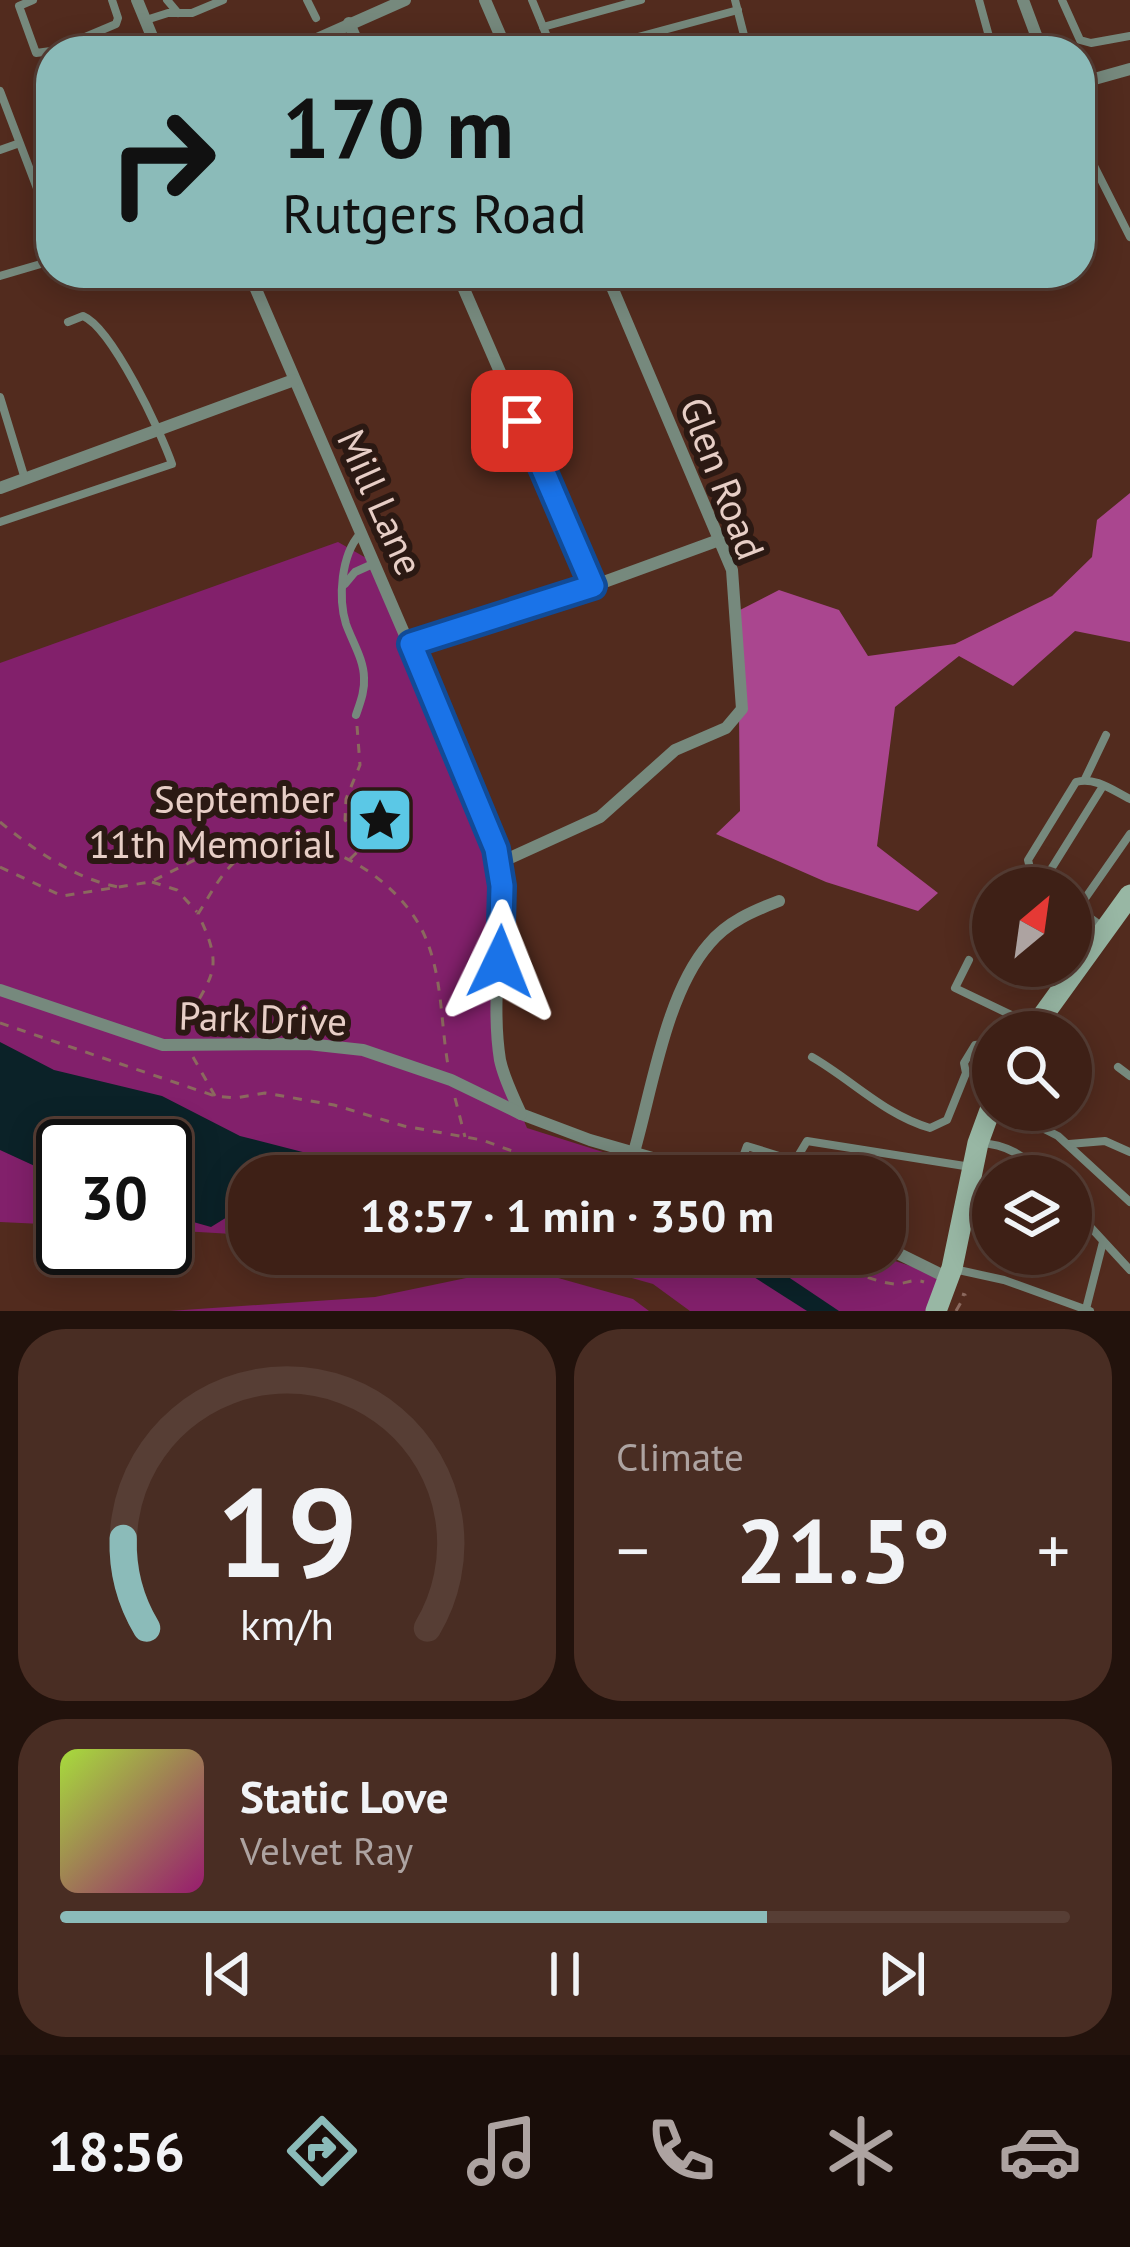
<!DOCTYPE html>
<meta charset="utf-8">
<style>
:root{--surface:#3e2016;--page:#492d23;--text:#f1f3f6;--muted:#ada3a1;--line:#573e35;--accent:#8bbbb9}
body{margin:0;font-family:"PT Sans",sans-serif;background:var(--page);color:var(--text);height:100vh;display:flex;flex-direction:column;font-size:45px;white-space:nowrap}
*{box-sizing:border-box;margin:0}
p{font-size:39px;color:var(--muted)}
.icon{flex:none;width:66px;height:66px;fill:none;stroke:currentColor;stroke-width:2;stroke-linecap:round;stroke-linejoin:round}
.map{position:relative;height:1311px;overflow:hidden}
.details{display:flex;flex-direction:column;gap:18px;padding:18px;background:#22120c;flex:1}
.details>*{flex:none}
.top-card{position:absolute;left:36px;top:36px;width:1059px;height:252px;border-radius:48px;box-shadow:0 6px 30px #0003,0 0 0 3px var(--line);background:#8bbbb9;color:#111;overflow:hidden}
.needle{width:78px;rotate:29deg}
.fabs{position:absolute;left:972px;top:867px;display:grid;gap:24px}
.fabs a{display:grid;place-items:center;width:120px;height:120px;border-radius:50%;background:var(--surface);box-shadow:0 6px 30px #0003,0 0 0 3px var(--line);font-size:60px}
.speed{position:absolute;left:36px;top:1119px;display:flex;gap:24px;font-size:60px;font-weight:700;text-align:center}
.speed>*{display:grid;place-content:center;width:156px;height:156px;border-radius:50%;background:var(--surface);box-shadow:0 6px 30px #0003,0 0 0 3px var(--line);line-height:1}
.speed .limit{border:6px solid #111;border-radius:18px;background:#fff;color:#111}
.pin{position:absolute;display:grid;place-items:center;width:102px;height:102px;color:#fff;margin:-51px;border-radius:24px;box-shadow:0 6px 18px #0006}
.me{position:absolute;width:132px;margin:-66px;rotate:2deg;stroke-linejoin:round;filter:drop-shadow(0 0 9px #0008)}
.turn{display:flex;align-items:center;gap:42px;height:252px;padding:0 48px;font-size:54px}
.turn .icon{width:156px;height:156px;stroke-width:2.5}
.turn b{display:block;font-size:84px;line-height:102px}
.big{font-size:90px;font-weight:700;line-height:1.1}
.details .tile{flex:1;display:flex;flex-direction:column;justify-content:center;gap:18px;min-width:0;padding:0 42px;border-radius:48px;background:var(--page)}
.details .dial{align-items:center;gap:0}
.dial svg{height:312px;overflow:visible;fill:none;stroke:var(--line);stroke-width:7;stroke-linecap:round;text-anchor:middle}
.dial text{fill:var(--text);stroke:none}
.song{display:flex;align-items:center;gap:36px}
.cover{width:144px;height:144px;border-radius:18px;background:linear-gradient(135deg,hsl(80 70% 55%),hsl(320 70% 35%))}
.played{height:12px;border-radius:6px;background:linear-gradient(90deg,var(--accent) 70%,var(--line) 70%)}
.keys{display:flex;justify-content:space-around;direction:ltr}
.heat{display:flex;justify-content:space-between;align-items:center;font-size:66px;direction:ltr}
.details .tiles{flex:1;display:grid;gap:18px;grid-template-columns:1fr 1fr}
.tile:last-child{grid-column:span 2}
.trip{position:absolute;left:228px;top:1155px;width:678px;height:120px;border-radius:48px;background:var(--surface);box-shadow:0 6px 30px #0003,0 0 0 3px var(--line);font-weight:700;line-height:120px;text-align:center}
.dock{display:flex;height:192px;justify-content:space-around;align-items:center;background:#190d09;color:var(--muted)}
.dock .icon{width:84px;height:84px}
.dock .selected{color:var(--accent)}
.dock b{font-size:54px;color:var(--text)}
.map>svg:first-child{display:block}
</style>
<div class="map">
<svg width="1130" height="1311" viewBox="0 0 1130 1311">
<rect width="100%" height="100%" fill="#522b1e"/>
<!-- green -->
<g fill="#82206b">
<polygon points="338,542 375,563 497,849 501,1066 527,1128 679,1176 249,1176 249,1235 165,1230 165,1146 63,1146 63,1225 0,1222 0,663"/>
<polygon points="547,1254 873,1254 948,1278 936,1311 690,1311 653,1284"/>
<polygon points="519,1267 633,1299 649,1311 169,1311 375,1297"/>
</g>
<!-- forest -->
<polygon fill="#aa468f" points="1130,493 1130,642 1075,631 1013,686 959,656 895,707 877,846 938,893 918,911 826,882 716,834 740,811 738,611 779,590 839,610 868,656 955,644 1052,596 1092,557 1097,520"/>
<!-- water -->
<g fill="#0b2228">
<polygon points="0,1042 54,1070 162,1096 240,1136 396,1176 249,1176 249,1214 232,1214 211,1227 165,1214 165,1146 63,1146 63,1179 0,1150"/>
<polygon points="718,1254 754,1254 839,1311 807,1311"/>
</g>
<g fill="none" stroke-linecap="round" stroke-linejoin="round">
<!-- path -->
<g stroke="#8b695e" stroke-width="3" stroke-dasharray="9 9" stroke-linecap="butt">
<polyline points="357,726 360,765 346,799 345,820 357,835 368,841"/>
<path d="M0 822C33 849 75 879 118 887"/>
<polyline points="350,859 379,831"/>
<polyline points="0,867 62,896 150,882 205,855 237,846 263,846"/>
<polyline points="152,882 177,890 197,912"/>
<polyline points="0,1023 215,1096 236,1098 265,1093 334,1105 404,1126 482,1140 581,1176"/>
<path d="M184 1031C206 975 229 977 198 914 211 894 223 868 243 856 305 819 393 873 422 930 443 973 440 1019 448 1065"/>
<polyline points="193,1057 215,1096"/>
<polyline points="455,1098 465,1137"/>
<path d="M819 1254C841 1265 870 1282 895 1284 907 1284 912 1278 924 1282"/>
<polyline points="956,1311 965,1295 962,1294"/>
</g>
<!-- lane -->
<g stroke="#76897d" stroke-width="8">
<polyline points="33,0 19,6 36,53 51,51"/>
<polyline points="167,0 178,13"/>
<polyline points="307,0 316,18"/>
<polyline points="532,0 553,51"/>
<polyline points="735,0 748,51"/>
<polyline points="979,0 993,51"/>
<polyline points="1062,0 1080,40 1091,43 1130,36"/>
<polyline points="146,20 168,13 192,13 223,0"/>
<polyline points="543,27 641,0"/>
<polyline points="52,51 116,24 118,18 112,0"/>
<polyline points="586,51 738,10"/>
<polyline points="723,51 746,45"/>
<polyline points="0,91 51,225"/>
<polyline points="51,92 51,107"/>
<polyline points="1080,138 1130,237"/>
<polyline points="0,150 17,144"/>
<polyline points="0,276 51,261"/>
<polyline points="612,286 637,273"/>
<polyline points="0,397 25,479"/>
<path d="M0 522 172 464C161 432 112 328 83 316L68 322"/>
<polyline points="345,584 355,572 375,563"/>
<path d="M356 715C360 703 365 691 364 678 364 660 352 641 346 624 338 598 341 555 360 534"/>
<polyline points="1085,779 1106,735"/>
<polyline points="1043,882 1103,786"/>
<path d="M1051 888 1031 872 1028 860 1076 782C1094 776 1114 791 1130 799"/>
<polyline points="1071,904 1104,928"/>
<polyline points="1077,910 1130,834"/>
<polyline points="969,960 955,988 1034,1026"/>
<path d="M812 1057C852 1080 885 1115 930 1128L947 1120 966 1073 964 1063 975 1045 993 1043"/>
<polyline points="1118,1067 1130,1076"/>
<polyline points="1007,1110 1058,1136 1130,1202"/>
<path d="M979 1143C1007 1144 1025 1156 1043 1176"/>
<polyline points="1069,1144 1105,1141 1130,1152"/>
<polyline points="736,1176 747,1146 795,1161 807,1141 971,1167"/>
<polyline points="1071,1206 1130,1270"/>
<polyline points="954,1269 1004,1280 1090,1311"/>
<polyline points="1086,1309 1103,1242"/>
</g>
<!-- street -->
<g stroke="#76897d" stroke-width="12">
<polyline points="137,0 158,51"/>
<polyline points="485,0 507,51"/>
<polyline points="1023,0 1042,51"/>
<polyline points="349,23 361,51"/>
<polyline points="290,51 405,0"/>
<polyline points="1080,83 1130,69"/>
<path d="M249 273 497 849C508 919 489 991 500 1060 504 1079 513 1096 521 1114L590 1140 715 1176"/>
<polyline points="457,273 593,586"/>
<polyline points="0,488 294,380"/>
<polyline points="411,644 593,586 719,540"/>
<polyline points="499,863 600,817 675,750 726,728 742,709 732,570 606,273"/>
<polyline points="0,990 163,1045 308,1044 363,1050 451,1080 521,1114"/>
<path d="M634 1152C652 1090 666 993 709 944 727 922 753 911 779 901"/>
<polyline points="885,1247 948,1278"/>
</g>
<!-- secondary -->
<g stroke="#98b7a4" stroke-width="21">
<polyline points="1031,1032 1130,895"/>
<polyline points="936,1311 952,1268 978,1143 993,1102"/>
</g>
</g>
<g fill="none" stroke-linecap="round" stroke-linejoin="round">
<!-- route casing -->
<g stroke="#114b97" stroke-width="30">
<polyline id="route" points="500,962 502,886 496,849 411,644 593,586 522,421"/>
</g>
<!-- route -->
<use href="#route" stroke="#1a73e8" stroke-width="21"/>
</g>
<!-- icons -->
<defs>
<g id="sight-square" transform="scale(3.45)"><rect x="-9" y="-9" width="18" height="18" rx="4" fill="#5bc8e6" stroke="#2b1913"/><path d="M0-6L1.8-2.2L6-1.7L2.9 1.2L3.7 5.4L0 3.3L-3.7 5.4L-2.9 1.2L-6-1.7L-1.8-2.2Z" fill="#111"/></g>
</defs>
<g fill-rule="evenodd">
<use href="#sight-square" x="380" y="820"/>
</g>
<g text-anchor="middle" dominant-baseline="central" stroke-width="12" stroke-linejoin="round" paint-order="stroke">
<!-- street labels -->
<g font-size="39" fill="#e7cec6" stroke="#2b1913">
<text transform="translate(723 478) rotate(69)">Glen Road</text>
<text transform="translate(381 502) rotate(66)">Mill Lane</text>
<text transform="translate(263 1018) rotate(2)">Park Drive</text>
</g>
<!-- poi labels -->
<g font-size="39" fill="#e7cec6" stroke="#2b1913" text-anchor="end">
<text x="334" y="798">September<tspan x="334" dy="45">11th Memorial</tspan></text>
</g>
</g>
</svg>
<div class="fabs">
<a><svg class="needle" viewBox="-14 -14 28 28"><path d="M0-13l5 13h-10z" fill="#e53935"/><path d="M0 13l5-13h-10z" fill="#ada3a1"/></svg></a>
<a><svg class="icon" aria-label="search" viewBox="0 0 24 24"><circle cx="10" cy="10" r="6"/><path d="M15 15l6 6"/></svg></a>
<a><svg class="icon" aria-label="layers" viewBox="0 0 24 24"><path d="M12 4l9 5-9 5-9-5zM3 14l9 5 9-5"/></svg></a>
</div>
<div class="speed"><div class="limit">30</div></div>
<div class="pin" style="left:522px;top:421px;background:#d93025"><svg class="icon" aria-label="arrive" viewBox="0 0 24 24"><path d="M6 21V4h12l-3 4 3 4H6"/></svg></div>
<svg class="me" style="left:500px;top:962px" viewBox="-20 -20 40 40"><path d="M0-17L14 15 0 8-14 15z" fill="#1a73e8" stroke="#fff" stroke-width="4"/></svg>
<div class="trip">18:57 · 1 min · 350 m</div>
<div class="top-card">
<div class="turn"><svg class="icon" aria-label="right" viewBox="0 0 24 24"><path d="M7 20v-9h11M14 6l5 5-5 5"/></svg><div><b>170 m</b>Rutgers Road</div></div>
</div>
</div>
<section class="details">
<div class="tiles">
<div class="tile dial"><svg viewBox="0 0 100 80">
<path d="M14 69A42 42 0 1 1 86 69"/>
<path d="M14 69A42 42 0 0 1 8 46" stroke="#8bbbb9"/>
<text x="50" y="56" font-size="32" font-weight="700">19</text>
<text x="50" y="72" font-size="11">km/h</text>
</svg></div>
<div class="tile"><p>Climate</p>
<div class="heat"><a>−</a><b class="big">21.5°</b><a>+</a></div>
</div>
<div class="tile">
<div class="song"><i class="cover"></i><div><b>Static Love</b><p>Velvet Ray</p></div></div>
<div class="played"></div>
<div class="keys"><svg class="icon" aria-label="previous" viewBox="0 0 24 24"><path d="M18 5L8 12l10 7zM5 5v14"/></svg><svg class="icon" aria-label="pause" viewBox="0 0 24 24"><path d="M8 5v14M16 5v14"/></svg><svg class="icon" aria-label="next" viewBox="0 0 24 24"><path d="M6 5l10 7-10 7zM19 5v14"/></svg></div>
</div>
</div>
</section>
<nav class="dock">
<b>18:56</b>
<svg class="icon selected" aria-label="directions" viewBox="0 0 24 24"><path d="M12 3l9 9-9 9-9-9zM9 14v-3h6M13 9l2 2-2 2"/></svg>
<svg class="icon" aria-label="music" viewBox="0 0 24 24"><path d="M9 18V5l10-2v13"/><circle cx="6" cy="18" r="3"/><circle cx="16" cy="16" r="3"/></svg>
<svg class="icon" aria-label="phone" viewBox="0 0 24 24"><path d="M5 4h4l2 5-3 2q2 4 5 5l2-3 5 2v4C11 20 4 13 5 4z"/></svg>
<svg class="icon" aria-label="climate" viewBox="0 0 24 24"><path d="M12 3v18M4 7l16 10M4 17L20 7"/></svg>
<svg class="icon" aria-label="car" viewBox="0 0 24 24"><path d="M5 17H2v-5l4-1 3-4h7l3 4 3 1v5h-3M9 17h6M6 11h13"/><circle cx="7" cy="17" r="2"/><circle cx="17" cy="17" r="2"/></svg>
</nav>
